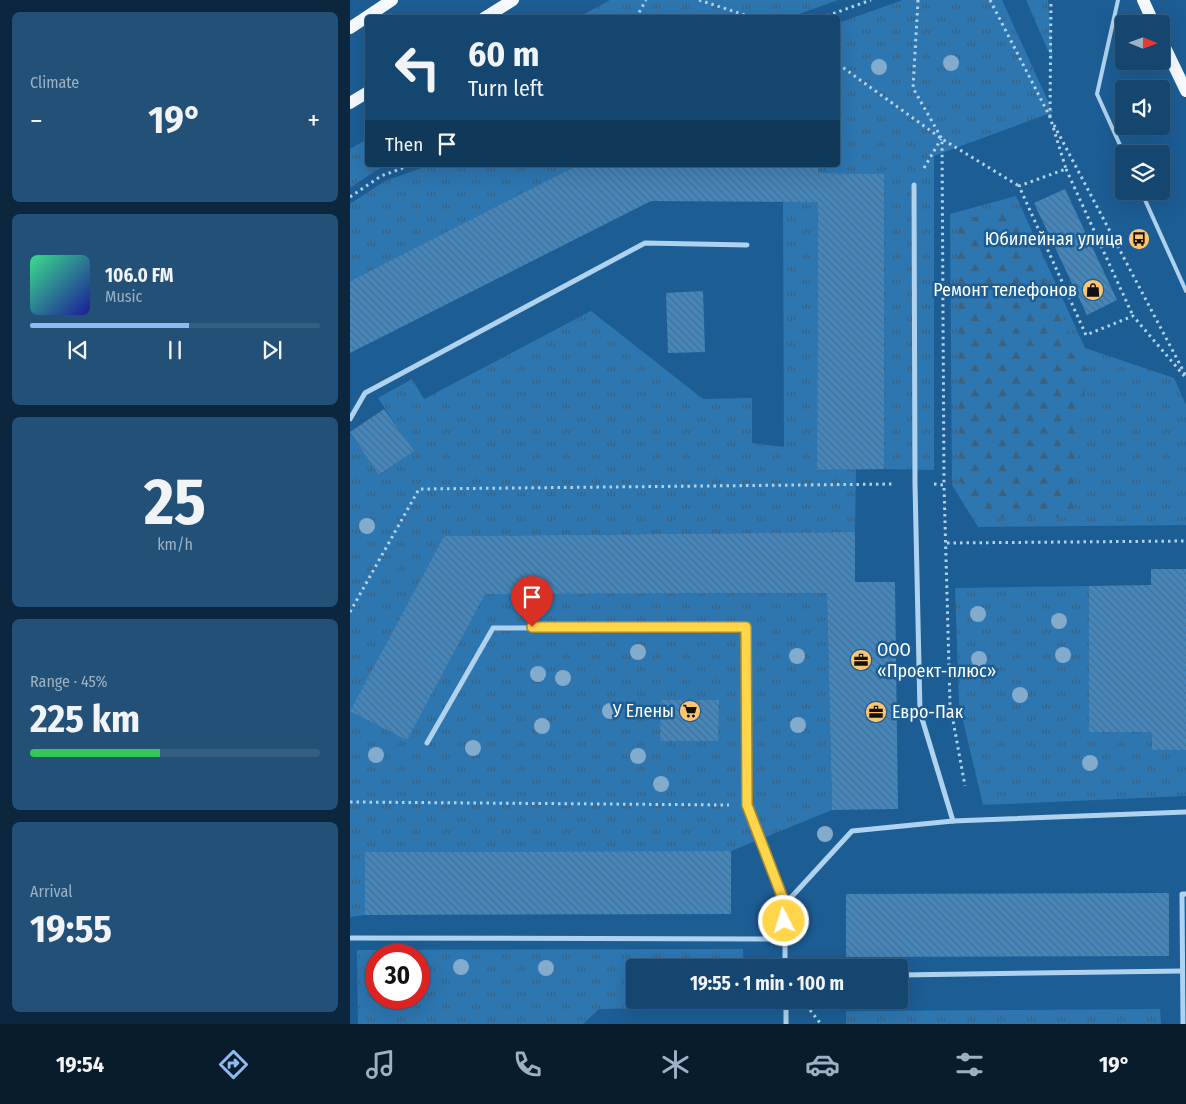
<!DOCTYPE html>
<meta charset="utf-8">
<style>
:root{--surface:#15466f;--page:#225077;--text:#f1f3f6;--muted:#9db1c3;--line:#345e82;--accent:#90b9f0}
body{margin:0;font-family:"Fira Sans Condensed",sans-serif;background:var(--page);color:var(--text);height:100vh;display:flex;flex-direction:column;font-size:19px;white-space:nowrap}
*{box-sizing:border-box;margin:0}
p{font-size:16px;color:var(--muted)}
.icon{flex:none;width:28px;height:28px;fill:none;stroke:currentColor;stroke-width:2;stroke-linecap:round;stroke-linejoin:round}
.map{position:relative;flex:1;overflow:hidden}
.sheet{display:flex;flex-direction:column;gap:12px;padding:12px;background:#0c263d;width:350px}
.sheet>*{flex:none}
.guide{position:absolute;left:15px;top:15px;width:475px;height:152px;border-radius:5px;box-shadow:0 5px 20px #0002,0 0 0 1px var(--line);background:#15466f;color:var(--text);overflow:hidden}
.needle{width:32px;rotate:91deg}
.tools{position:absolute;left:765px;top:15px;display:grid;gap:10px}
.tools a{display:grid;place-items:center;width:55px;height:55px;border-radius:5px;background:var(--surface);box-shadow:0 5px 20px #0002,0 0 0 1px var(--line);font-size:25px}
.speed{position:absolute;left:15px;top:944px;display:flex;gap:10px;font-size:25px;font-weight:700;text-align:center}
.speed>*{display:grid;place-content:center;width:65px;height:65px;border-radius:50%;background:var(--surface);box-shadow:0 5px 20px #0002,0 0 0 1px var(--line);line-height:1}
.speed .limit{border:8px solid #d22;background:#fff;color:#111}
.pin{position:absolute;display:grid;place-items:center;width:42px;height:42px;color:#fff;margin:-51px -21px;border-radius:50% 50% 50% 0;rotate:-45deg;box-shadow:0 0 5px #0007}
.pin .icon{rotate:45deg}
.me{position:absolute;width:55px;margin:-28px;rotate:355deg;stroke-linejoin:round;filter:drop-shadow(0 0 4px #0008)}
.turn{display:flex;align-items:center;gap:18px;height:105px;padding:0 20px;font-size:22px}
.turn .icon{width:65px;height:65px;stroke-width:2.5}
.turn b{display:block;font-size:35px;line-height:42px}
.then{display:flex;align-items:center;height:48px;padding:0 20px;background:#0003;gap:10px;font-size:19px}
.big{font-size:38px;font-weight:700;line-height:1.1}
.sheet .widget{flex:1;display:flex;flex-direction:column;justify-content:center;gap:8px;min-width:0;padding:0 18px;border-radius:8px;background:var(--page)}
.sheet .dial{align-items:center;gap:0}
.dial b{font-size:65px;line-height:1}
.song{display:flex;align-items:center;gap:15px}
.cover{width:60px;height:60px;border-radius:8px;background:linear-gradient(135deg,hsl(150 70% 55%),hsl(240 70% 35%))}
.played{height:5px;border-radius:2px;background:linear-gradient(90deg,var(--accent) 55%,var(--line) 55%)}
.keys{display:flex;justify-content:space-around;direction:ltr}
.heat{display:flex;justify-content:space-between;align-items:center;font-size:28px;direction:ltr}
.charge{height:8px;border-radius:4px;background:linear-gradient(90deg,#34c759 45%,var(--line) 0)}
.trip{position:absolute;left:276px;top:959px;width:282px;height:50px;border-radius:5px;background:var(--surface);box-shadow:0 5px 20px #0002,0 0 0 1px var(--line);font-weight:700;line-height:50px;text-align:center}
.menu{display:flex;height:80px;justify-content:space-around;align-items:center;background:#081c2c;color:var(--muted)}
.menu .icon{width:35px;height:35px}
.menu .active{color:var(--accent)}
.menu b{font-size:22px;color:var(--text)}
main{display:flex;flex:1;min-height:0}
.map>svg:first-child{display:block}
</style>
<main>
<section class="sheet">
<div class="widget"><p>Climate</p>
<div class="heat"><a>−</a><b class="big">19°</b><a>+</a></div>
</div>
<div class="widget">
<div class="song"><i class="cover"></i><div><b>106.0 FM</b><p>Music</p></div></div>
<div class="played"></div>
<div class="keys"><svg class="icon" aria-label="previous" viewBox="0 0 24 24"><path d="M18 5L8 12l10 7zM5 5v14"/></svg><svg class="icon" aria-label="pause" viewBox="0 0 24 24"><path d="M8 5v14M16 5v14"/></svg><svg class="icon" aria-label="next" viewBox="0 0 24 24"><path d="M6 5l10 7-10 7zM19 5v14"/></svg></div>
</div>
<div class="widget dial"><b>25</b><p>km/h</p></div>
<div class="widget"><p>Range · 45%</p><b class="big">225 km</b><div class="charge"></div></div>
<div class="widget"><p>Arrival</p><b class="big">19:55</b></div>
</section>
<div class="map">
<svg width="836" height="1024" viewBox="0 0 836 1024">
<defs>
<pattern id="grass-tufts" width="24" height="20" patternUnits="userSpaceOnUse" patternTransform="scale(1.25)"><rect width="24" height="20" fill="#2d76b0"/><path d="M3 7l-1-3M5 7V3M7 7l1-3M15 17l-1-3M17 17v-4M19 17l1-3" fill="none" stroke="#3c617e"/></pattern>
<pattern id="forest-firs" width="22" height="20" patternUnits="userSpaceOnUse" patternTransform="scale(1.25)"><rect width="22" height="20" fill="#2d76b0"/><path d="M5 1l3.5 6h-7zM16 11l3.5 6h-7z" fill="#3c617e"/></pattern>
<pattern id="building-back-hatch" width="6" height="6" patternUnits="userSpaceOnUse" patternTransform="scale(1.25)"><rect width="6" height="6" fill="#4586bb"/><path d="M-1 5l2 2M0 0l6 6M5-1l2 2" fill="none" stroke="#486f8f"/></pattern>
</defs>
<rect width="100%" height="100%" fill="#1c5d94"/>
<!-- grass -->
<g fill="url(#grass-tufts)" fill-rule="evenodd">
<polygon points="260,0 488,0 441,17 229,17"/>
<polygon points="553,0 652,0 703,112 584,156 584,470 534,469 534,174 468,173 468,165 488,165 488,23"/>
<polygon points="676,0 698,0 703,62"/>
<polygon points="17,139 18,165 39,165 28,169 0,188 0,149"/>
<polygon points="80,165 228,165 0,281 0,204 35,181"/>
<polygon points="666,196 735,348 824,378 836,405 836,525 628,527 602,485 600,214"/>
<polygon points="433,202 468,202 467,470 506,469 505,532 94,536 1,710 135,594 477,593 482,810 381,851 16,852 15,915 0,917 0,433 30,475 63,451 28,398 62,379 74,399 241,311 353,399 402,398 402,443 434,447"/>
<polygon points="739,586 739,732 802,732 803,750 836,750 836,796 633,805 609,704 605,588"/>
<path d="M393 949 394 967 285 968V1000H395V1007L249 1009 233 1024H8L7 950ZM26 955H69V998H26Z"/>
<polygon points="810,1009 811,1024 496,1024 496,1011"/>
</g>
<!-- forest -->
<polygon fill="url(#forest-firs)" points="661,208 737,370 722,517 633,518 610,482 608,221"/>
<!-- building -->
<g fill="url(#building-back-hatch)">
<polygon points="228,165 468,165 468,173 534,174 534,469 467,470 468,202 301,201 0,353 0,281"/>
<polygon points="715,189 767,300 737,315 684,203"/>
<polygon points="353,291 355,352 318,353 316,293"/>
<polygon points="34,409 64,451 29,475 0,432"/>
<polygon points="505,532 505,582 545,582 548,809 482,810 477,593 135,594 57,740 0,711 94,536"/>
<polygon points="801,569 836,569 836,750 802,750 802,732 739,732 739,586 801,585"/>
<polygon points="311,700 369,700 368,741 310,741"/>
<polygon points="381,851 381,914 15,915 15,852"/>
<polygon points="819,893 819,956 496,957 496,894"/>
</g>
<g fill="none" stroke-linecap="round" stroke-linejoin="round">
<!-- path -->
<g stroke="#afd3ef" stroke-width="3" stroke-dasharray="2.5 4" stroke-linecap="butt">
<polyline points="349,0 404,18"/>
<polyline points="568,0 563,88 592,139 594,485"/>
<polyline points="640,0 700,117 716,169 669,186 736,335 783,316 836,378"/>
<polyline points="286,18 296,0"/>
<polyline points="471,18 521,0"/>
<polyline points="488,64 592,139 669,186"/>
<polyline points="700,117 701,0"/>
<polyline points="704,125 836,376"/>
<polyline points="574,168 591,139"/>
<polyline points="716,169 783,316"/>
<polyline points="0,197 31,176 61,165"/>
<polyline points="584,484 594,485 600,704 615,786"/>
<polyline points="597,543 836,541"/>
<polyline points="0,612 69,489 545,484"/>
<polyline points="0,802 379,805"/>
<polyline points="456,1005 471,1024"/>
</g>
<!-- service -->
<g stroke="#afd3ef" stroke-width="4">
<polyline points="768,0 747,94 774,154"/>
<polyline points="791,191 836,291"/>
</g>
<!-- minor -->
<g stroke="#afd3ef" stroke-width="5">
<polyline points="564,185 565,484 570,712 603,821"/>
<polyline points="0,419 15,393 295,243 397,245"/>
<polyline points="77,743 143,628 396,627 397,805 435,904"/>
<polyline points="0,938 434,939"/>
<polyline points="435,968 435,904 502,831 603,821 836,812"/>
<polyline points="550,975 832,971"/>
<polyline points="436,1000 436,1024"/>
<polyline points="833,1024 832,894 836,894"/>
</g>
<!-- primary -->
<g stroke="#f7fbff" stroke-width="12">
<polyline points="793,0 804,24"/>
<polyline points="134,18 163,0"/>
<polyline points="0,28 42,0"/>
<polyline points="811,39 836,91"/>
<polyline points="0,103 18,92"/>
</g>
</g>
<!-- trees -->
<g fill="#82abcc">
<circle cx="601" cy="63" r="8"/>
<circle cx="529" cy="67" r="8"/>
<circle cx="17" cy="526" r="8"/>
<circle cx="628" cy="614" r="8"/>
<circle cx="709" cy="621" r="8"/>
<circle cx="288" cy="652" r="8"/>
<circle cx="713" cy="655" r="8"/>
<circle cx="447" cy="656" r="8"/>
<circle cx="629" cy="659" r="8"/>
<circle cx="188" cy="674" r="8"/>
<circle cx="213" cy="678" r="8"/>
<circle cx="670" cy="695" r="8"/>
<circle cx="260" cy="711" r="8"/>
<circle cx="448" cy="725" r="8"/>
<circle cx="192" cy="726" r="8"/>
<circle cx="123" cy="748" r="8"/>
<circle cx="26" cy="755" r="8"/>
<circle cx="288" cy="756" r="8"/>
<circle cx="740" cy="763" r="8"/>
<circle cx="311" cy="784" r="8"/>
<circle cx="475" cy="834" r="8"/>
<circle cx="111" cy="967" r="8"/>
<circle cx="196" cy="968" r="8"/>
</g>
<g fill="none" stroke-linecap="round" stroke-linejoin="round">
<!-- route casing -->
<g stroke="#a68a30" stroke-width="12">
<polyline id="route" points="182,627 396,627 397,805 435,904 434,921"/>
</g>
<!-- route -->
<use href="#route" stroke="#ffd54a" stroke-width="9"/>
</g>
<!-- icons -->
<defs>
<g id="bus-disc" transform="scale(1.125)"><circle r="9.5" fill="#fec56d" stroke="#1c5d94"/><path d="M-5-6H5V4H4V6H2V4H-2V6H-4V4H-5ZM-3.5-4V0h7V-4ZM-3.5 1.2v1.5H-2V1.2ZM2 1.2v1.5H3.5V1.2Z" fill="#111"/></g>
<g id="shop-disc" transform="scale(1.125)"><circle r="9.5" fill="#fec56d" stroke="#1c5d94"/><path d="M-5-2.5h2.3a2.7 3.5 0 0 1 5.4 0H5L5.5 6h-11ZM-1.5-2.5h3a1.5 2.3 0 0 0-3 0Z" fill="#111"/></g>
<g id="office-disc" transform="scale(1.125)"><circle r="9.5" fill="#fec56d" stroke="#1c5d94"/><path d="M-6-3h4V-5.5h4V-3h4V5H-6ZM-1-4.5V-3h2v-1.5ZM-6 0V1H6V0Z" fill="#111"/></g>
<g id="supermarket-disc" transform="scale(1.125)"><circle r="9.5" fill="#fec56d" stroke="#1c5d94"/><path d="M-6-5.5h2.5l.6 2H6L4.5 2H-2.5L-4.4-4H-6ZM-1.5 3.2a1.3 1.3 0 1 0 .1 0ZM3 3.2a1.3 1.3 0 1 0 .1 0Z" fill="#111"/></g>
</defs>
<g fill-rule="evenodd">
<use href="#bus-disc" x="789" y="239"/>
<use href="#shop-disc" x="743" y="290"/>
<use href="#office-disc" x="511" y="660"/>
<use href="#supermarket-disc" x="340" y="711"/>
<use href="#office-disc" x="526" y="712"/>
</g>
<g text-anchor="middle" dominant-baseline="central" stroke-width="5" stroke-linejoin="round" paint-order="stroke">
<!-- poi labels -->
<g font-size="18" fill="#fff" stroke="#1c5d94" text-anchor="end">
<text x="773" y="239">Юбилейная улица</text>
<text x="727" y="290">Ремонт телефонов</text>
<text x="527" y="650" text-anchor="start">ООО<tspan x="527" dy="21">«Проект-плюс»</tspan></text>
<text x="324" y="711">У Елены</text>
<text x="542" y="712" text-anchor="start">Евро-Пак</text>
</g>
</g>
</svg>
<div class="tools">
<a><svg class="needle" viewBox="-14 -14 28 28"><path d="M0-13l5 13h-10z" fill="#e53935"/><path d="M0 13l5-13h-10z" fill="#9db1c3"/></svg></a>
<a><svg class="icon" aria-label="sound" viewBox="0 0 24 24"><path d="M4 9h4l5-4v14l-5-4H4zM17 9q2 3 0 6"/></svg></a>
<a><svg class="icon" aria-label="layers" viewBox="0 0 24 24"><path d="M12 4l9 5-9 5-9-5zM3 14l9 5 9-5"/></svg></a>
</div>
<div class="speed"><div class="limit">30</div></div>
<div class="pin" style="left:182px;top:627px;background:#d93025"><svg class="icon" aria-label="arrive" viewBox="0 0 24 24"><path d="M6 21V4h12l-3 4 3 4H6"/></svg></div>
<svg class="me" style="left:434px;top:921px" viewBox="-20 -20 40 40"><circle r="17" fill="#ffd54a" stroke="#fff" stroke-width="3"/><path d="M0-11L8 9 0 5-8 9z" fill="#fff"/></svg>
<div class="trip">19:55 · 1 min · 100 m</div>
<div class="guide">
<div class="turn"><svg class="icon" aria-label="left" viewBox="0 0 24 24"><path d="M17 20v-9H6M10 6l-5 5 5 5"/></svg><div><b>60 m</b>Turn left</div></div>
<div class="then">Then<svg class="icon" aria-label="arrive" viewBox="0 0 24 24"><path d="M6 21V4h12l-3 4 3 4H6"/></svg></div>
</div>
</div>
</main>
<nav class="menu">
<b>19:54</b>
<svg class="icon active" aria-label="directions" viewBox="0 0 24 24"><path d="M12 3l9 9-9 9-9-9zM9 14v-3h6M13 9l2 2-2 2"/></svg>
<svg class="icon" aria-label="music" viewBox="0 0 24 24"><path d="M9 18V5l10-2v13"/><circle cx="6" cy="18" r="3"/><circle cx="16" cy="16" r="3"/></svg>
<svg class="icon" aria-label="phone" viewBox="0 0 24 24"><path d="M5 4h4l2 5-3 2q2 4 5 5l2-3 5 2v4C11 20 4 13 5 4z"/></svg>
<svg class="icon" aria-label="climate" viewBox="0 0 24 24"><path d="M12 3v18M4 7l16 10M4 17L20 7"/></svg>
<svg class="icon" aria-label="car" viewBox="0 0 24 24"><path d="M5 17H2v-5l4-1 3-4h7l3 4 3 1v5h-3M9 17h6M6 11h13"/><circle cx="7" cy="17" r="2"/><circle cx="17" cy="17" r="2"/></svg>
<svg class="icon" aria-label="filters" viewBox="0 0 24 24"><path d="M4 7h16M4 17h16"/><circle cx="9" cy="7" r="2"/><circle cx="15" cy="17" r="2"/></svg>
<b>19°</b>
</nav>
